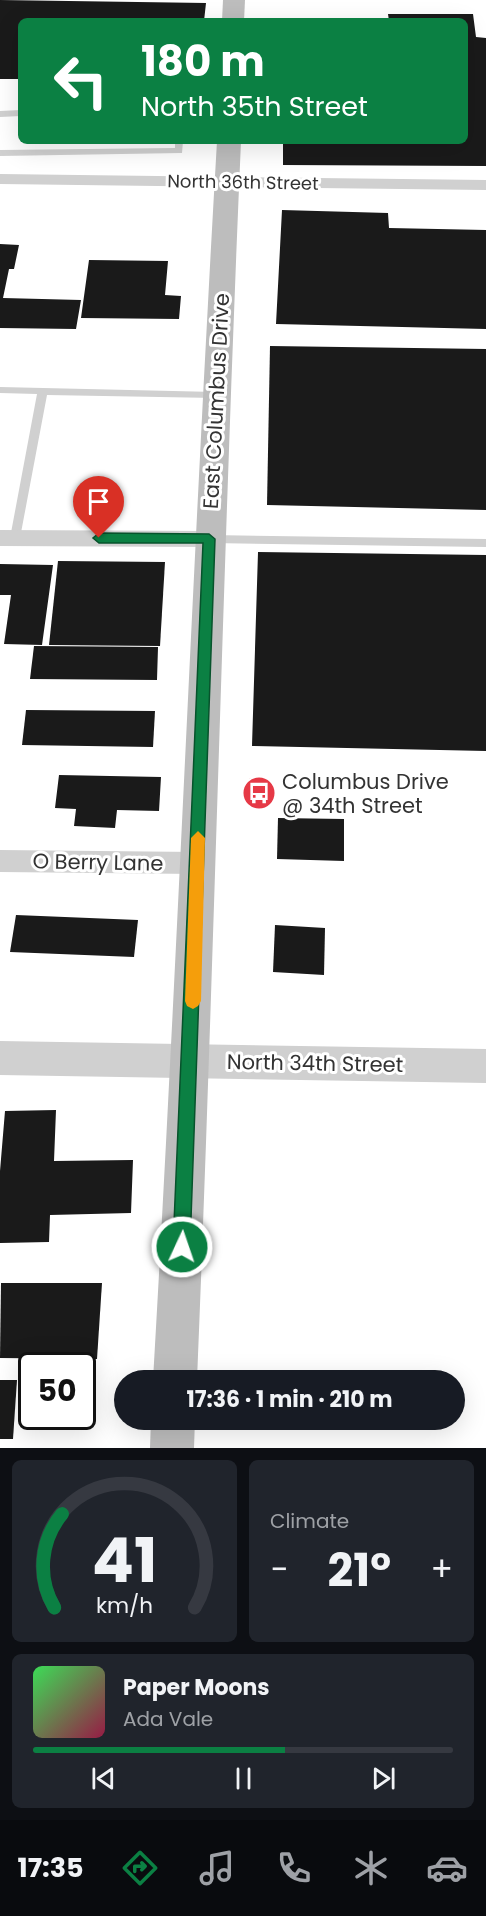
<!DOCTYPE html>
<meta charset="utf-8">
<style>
:root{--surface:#171b24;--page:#20242c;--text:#f1f3f6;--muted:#9ea1a6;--line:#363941;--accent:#0b8043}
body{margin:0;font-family:Poppins,sans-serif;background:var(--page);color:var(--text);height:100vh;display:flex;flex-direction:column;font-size:22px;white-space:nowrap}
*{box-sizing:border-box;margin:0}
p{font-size:20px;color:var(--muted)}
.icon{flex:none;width:33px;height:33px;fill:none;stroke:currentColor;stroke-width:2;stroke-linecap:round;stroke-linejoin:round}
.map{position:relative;height:1448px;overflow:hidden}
.panel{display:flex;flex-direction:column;gap:12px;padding:12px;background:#0d0f14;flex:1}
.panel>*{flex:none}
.hud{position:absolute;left:18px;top:18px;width:450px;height:126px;border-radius:9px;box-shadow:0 6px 24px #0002;background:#0b8043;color:#fff;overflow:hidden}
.speed{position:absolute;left:18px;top:1352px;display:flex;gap:12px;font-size:30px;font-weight:700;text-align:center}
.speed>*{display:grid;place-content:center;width:78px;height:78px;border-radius:50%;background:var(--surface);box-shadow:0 6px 24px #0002;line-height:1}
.speed .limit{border:3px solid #111;border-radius:9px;background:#fff;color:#111}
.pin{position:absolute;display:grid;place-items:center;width:51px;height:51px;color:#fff;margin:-62px -26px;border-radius:50% 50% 50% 0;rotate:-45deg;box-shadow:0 0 6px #0007}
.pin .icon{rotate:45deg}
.me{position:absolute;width:66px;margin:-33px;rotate:3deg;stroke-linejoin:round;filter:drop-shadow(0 0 4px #0008)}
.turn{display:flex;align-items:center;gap:21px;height:126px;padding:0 24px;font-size:27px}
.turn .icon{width:78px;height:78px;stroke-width:2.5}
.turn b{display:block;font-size:42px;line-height:51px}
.big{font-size:45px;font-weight:700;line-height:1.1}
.panel .card{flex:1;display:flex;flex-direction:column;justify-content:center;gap:9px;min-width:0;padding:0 21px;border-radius:9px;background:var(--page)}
.panel .dial{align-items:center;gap:0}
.dial svg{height:156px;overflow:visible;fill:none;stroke:var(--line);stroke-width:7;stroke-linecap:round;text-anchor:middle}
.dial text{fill:var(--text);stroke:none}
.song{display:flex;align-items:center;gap:18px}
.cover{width:72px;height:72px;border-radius:9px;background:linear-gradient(135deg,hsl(130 70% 55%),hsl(340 70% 35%))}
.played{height:6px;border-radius:3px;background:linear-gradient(90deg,var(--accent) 60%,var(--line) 60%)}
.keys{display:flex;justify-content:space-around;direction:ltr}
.heat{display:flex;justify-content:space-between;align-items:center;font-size:33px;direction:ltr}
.panel .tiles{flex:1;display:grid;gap:12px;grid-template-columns:1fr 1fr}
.card:last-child{grid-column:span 2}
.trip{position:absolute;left:114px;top:1370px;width:351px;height:60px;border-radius:30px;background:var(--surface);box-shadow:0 6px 24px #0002;font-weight:700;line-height:60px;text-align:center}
.tabs{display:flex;height:96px;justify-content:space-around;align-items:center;background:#090b0e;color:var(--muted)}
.tabs .icon{width:42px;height:42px}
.tabs .on{color:var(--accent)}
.tabs b{font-size:27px;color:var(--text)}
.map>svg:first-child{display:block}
</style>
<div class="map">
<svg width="486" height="1448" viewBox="0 0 486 1448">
<rect width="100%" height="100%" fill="#fff"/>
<!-- building -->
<g fill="#1a1a1a">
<polygon points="0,0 206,3 204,21 21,21 21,79 0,79"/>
<polygon points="388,14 473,14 476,37 486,38 486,166 283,165 283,141 465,141 465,21 389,21"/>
<polygon points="282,210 388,213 389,228 486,230 486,329 276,324"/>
<polygon points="0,244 19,245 14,269 9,269 3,298 81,300 76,329 0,328"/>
<polygon points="89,260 168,261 165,295 181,296 179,319 81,318"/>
<polygon points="270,346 486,349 486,510 267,505"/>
<polygon points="258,552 486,555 486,751 252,746"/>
<polygon points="58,561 165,562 160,646 49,645"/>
<polygon points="0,564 53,565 42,645 4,644 11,595 0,595"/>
<polygon points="34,646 158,647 157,680 30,679"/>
<polygon points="26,710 155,711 153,747 22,745"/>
<polygon points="59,775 161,777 159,811 117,810 115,828 74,826 76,809 55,808"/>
<polygon points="278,818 344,819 344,861 277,859"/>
<polygon points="16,915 138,920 134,957 10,952"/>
<polygon points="275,925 325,928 324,975 273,972"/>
<polygon points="56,1110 54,1161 133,1160 131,1213 50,1215 49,1242 0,1243 0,1171 5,1111"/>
<polygon points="1,1283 102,1283 97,1359 0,1358"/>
<polygon points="0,1380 17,1380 13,1439 0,1439"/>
</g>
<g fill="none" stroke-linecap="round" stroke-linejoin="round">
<!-- service -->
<g fill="#d0d0d0" fill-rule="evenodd">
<polygon points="21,110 21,116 0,117 0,111"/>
<polygon points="175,141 183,141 182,153 0,156 0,150 175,148"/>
<polygon points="0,387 216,392 221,395 216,398 47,395 20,538 15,542 10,538 37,394 0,393"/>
<polygon points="211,535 486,539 486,547 211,543 206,539"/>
</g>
<!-- minor -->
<g fill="#d0d0d0" fill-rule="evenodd">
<polygon points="0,174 486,180 486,190 0,184"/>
<polygon points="0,530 209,531 217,533 220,539 217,545 209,547 0,546"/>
<polygon points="0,850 197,852 206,855 210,863 206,871 197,874 0,872"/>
</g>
<!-- tertiary -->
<polygon fill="#d0d0d0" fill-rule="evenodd" points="0,1041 486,1049 486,1083 0,1075"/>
<!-- secondary -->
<g fill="#bdbdbd" fill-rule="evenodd">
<polygon points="223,0 245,0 244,21 222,21"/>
<path d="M217 141H241C223 554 214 967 197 1380H153C177 967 193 554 217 141Z"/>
<polygon points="151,1419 195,1419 194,1448 150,1448"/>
</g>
</g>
<!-- route -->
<polygon fill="#0b8043" stroke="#07532c" stroke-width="1.5" points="99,533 209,534 215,539 190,1247 188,1253 182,1256 176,1253 173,1247 203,543 99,543 93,538"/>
<!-- slow -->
<polygon fill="#f59e0b" points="198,831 205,838 201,1001 198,1006 193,1009 187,1006 185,1001 191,838"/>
<!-- icons -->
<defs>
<g id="bus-disc" transform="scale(1.725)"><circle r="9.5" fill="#e63946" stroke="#fff"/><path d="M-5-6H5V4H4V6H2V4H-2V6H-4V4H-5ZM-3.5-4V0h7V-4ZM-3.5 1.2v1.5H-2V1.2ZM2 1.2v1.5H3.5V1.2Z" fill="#fff"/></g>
</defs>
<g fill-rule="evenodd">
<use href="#bus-disc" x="259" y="793"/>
</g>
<g text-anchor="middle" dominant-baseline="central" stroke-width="6" stroke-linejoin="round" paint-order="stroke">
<!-- far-street labels -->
<g font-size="18" fill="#333" stroke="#fff">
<text transform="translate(243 182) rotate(1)">North 36th Street</text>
</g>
<!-- street labels -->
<g font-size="21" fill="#333" stroke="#fff">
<text transform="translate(216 401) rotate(-87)">East Columbus Drive</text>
<text transform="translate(98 862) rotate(1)">O Berry Lane</text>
<text transform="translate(315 1063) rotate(1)">North 34th Street</text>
</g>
<!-- poi labels -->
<g font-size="21" fill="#333" stroke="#fff" text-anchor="start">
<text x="282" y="781">Columbus Drive<tspan x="282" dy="24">@ 34th Street</tspan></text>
</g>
</g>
</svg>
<div class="speed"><div class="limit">50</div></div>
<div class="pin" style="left:99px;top:538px;background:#d93025"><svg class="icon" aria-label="arrive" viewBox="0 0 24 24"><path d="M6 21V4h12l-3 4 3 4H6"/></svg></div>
<svg class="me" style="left:182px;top:1247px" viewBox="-20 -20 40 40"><circle r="17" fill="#0b8043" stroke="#fff" stroke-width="3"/><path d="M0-11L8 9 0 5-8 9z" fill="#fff"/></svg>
<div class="trip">17:36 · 1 min · 210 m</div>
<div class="hud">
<div class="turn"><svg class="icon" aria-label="left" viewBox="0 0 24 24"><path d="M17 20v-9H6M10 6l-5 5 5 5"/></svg><div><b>180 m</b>North 35th Street</div></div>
</div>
</div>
<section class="panel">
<div class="tiles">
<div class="card dial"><svg viewBox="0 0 100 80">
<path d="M14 69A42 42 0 1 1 86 69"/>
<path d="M14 69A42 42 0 0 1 18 21" stroke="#0b8043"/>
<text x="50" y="56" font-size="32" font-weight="700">41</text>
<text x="50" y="72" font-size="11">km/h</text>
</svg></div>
<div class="card"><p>Climate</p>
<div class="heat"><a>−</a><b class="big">21°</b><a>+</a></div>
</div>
<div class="card">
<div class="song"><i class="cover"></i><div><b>Paper Moons</b><p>Ada Vale</p></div></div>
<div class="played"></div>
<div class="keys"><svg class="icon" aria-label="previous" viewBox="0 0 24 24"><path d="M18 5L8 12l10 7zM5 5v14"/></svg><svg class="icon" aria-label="pause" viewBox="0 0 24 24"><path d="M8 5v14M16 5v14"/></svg><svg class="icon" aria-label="next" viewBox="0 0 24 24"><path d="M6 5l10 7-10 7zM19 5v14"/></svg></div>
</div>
</div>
</section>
<nav class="tabs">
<b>17:35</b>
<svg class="icon on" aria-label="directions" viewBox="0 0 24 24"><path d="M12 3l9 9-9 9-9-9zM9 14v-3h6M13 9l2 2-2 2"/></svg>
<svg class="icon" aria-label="music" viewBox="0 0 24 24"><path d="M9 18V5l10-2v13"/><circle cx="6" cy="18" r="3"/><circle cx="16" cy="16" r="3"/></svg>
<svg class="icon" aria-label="phone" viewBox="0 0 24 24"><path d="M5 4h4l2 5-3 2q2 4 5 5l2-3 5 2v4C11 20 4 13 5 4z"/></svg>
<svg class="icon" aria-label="climate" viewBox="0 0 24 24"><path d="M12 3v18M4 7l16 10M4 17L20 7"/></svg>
<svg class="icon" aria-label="car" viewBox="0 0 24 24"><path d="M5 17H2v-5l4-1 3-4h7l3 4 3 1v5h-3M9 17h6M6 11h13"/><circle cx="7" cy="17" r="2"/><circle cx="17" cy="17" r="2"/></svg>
</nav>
